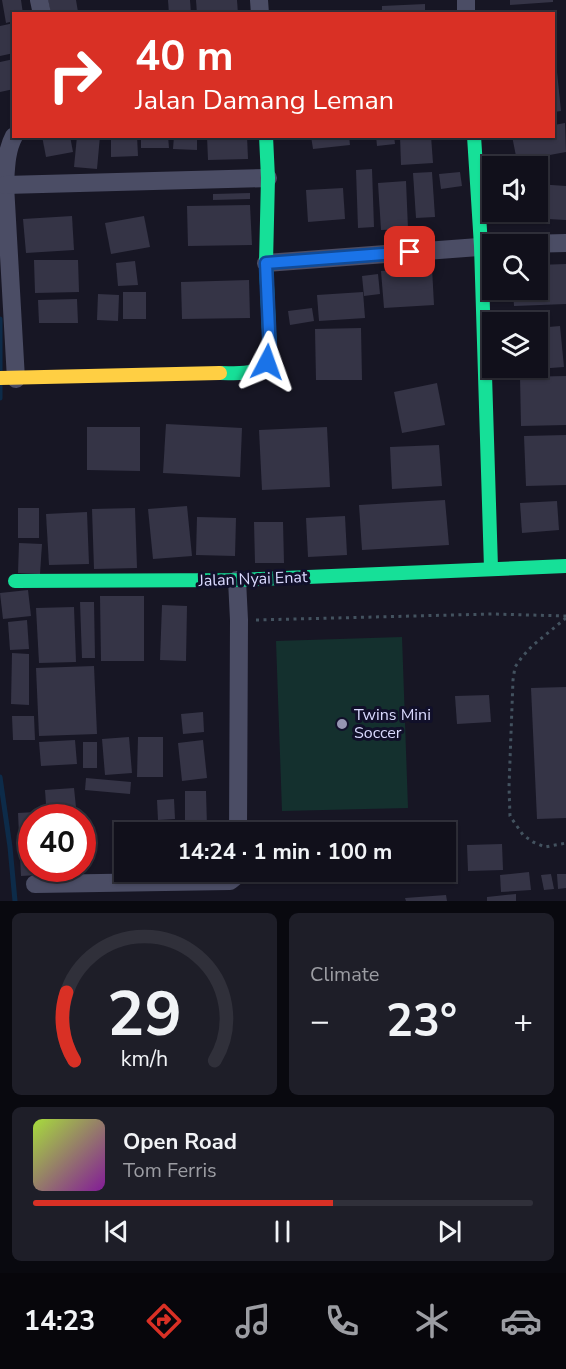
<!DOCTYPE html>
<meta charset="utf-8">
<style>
:root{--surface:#11101b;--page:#1e1e28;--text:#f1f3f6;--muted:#9c9da3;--line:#30303a;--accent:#d93025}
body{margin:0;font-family:"Nunito Sans",sans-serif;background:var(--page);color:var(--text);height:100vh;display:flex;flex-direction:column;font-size:22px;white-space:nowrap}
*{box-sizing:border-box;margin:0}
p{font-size:20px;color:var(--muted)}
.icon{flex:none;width:33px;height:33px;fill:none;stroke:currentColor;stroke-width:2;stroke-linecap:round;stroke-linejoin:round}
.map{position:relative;height:901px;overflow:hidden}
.sheet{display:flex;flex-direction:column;gap:12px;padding:12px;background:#09090f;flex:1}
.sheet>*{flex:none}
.top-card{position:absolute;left:12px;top:12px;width:543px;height:126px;border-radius:0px;box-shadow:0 2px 4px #0004,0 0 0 2px var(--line);background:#d93025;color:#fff;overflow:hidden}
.tools{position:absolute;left:482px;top:156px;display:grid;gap:12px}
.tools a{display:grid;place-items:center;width:66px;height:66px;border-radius:0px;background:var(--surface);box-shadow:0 2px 4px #0004,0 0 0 2px var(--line);font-size:30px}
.speed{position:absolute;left:18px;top:804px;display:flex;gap:12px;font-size:30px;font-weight:700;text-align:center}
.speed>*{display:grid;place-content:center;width:78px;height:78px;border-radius:50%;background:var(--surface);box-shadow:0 2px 4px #0004,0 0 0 2px var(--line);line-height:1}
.speed .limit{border:9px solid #d22;background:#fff;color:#111}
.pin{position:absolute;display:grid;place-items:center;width:51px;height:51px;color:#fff;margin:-26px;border-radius:12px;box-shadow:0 3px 9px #0006}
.me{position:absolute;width:66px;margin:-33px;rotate:4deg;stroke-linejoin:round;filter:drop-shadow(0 0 4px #0008)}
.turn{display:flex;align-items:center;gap:21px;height:126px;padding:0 24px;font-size:27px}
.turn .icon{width:78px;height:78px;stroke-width:2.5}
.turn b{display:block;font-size:42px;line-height:51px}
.big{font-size:45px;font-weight:700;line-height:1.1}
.sheet .card{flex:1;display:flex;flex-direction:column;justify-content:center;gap:9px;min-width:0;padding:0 21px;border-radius:9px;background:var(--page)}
.sheet .dial{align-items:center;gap:0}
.dial svg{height:156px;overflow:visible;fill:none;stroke:var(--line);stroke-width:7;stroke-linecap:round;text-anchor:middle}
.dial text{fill:var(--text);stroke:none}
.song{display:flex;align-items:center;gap:18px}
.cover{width:72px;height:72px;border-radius:9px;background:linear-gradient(135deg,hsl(80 70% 55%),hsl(290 70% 35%))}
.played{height:6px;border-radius:3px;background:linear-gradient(90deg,var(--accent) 60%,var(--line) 60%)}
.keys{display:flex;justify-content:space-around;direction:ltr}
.heat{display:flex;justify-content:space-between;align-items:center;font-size:33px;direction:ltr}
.sheet .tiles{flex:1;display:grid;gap:12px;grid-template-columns:1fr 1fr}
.card:last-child{grid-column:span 2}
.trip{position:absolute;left:114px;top:822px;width:342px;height:60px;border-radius:0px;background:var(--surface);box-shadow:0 2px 4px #0004,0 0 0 2px var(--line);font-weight:700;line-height:60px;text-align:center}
.menu{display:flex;height:96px;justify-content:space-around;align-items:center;background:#07060b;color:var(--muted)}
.menu .icon{width:42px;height:42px}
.menu .selected{color:var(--accent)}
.menu b{font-size:27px;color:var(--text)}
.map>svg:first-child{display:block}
</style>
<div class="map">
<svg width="566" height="901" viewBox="0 0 566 901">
<rect width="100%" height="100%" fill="#171624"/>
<!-- garden -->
<polygon fill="#14302e" points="402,637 408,808 282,811 276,641"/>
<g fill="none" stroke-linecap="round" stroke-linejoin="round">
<!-- stream -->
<g stroke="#0d2b49" stroke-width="5">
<polyline points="0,319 0,371"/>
<polyline points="0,398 0,386"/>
<polyline points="0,777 10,847 15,901"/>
</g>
</g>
<!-- building -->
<g fill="#353446">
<polygon points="2,0 21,0 23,14 14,14 14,21 6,23"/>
<polygon points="48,0 76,0 78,12 51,14"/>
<polygon points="168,0 190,0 191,14 169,14"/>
<polygon points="196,0 237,0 238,14 197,14"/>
<polygon points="510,0 553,0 553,2 510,5"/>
<polygon points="425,4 425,14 382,14 382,6"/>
<polygon points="14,23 14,53 0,56 0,26"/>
<polygon points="14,59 14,89 0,92 0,62"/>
<polygon points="554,72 557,72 561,111 554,112"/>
<polygon points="565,123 566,152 517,161 512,136 554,136 554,125"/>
<polygon points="42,136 70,136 73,152 46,157"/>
<polygon points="77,136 100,136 97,169 74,167"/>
<polygon points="111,136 137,136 138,156 111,157"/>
<polygon points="141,136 168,136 169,148 141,148"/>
<polygon points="174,136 197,136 197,150 173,149"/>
<polygon points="207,136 247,136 248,159 208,160"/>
<polygon points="311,136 349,136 350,145 313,149"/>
<polygon points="376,136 394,136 395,144 377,146"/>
<polygon points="400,136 431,136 433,163 401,165"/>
<polygon points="372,169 374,227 358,228 356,170"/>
<polygon points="432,172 435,217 416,218 413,173"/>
<polygon points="460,172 462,186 441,189 439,174"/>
<polygon points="406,181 408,229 381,230 378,183"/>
<polygon points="537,184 566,186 566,220 530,218 530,212 537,212"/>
<polygon points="343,188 345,219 308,222 306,190"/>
<polygon points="250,193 250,199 213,200 213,194"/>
<polygon points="250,205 252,245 188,246 187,206"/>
<polygon points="72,216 74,250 26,253 23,219"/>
<polygon points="144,216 150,247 111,254 105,223"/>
<polygon points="34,260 78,260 79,292 35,293"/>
<polygon points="135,261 138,285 118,286 116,263"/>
<polygon points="566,264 566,304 514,306 513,290 537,290 537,265"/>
<polygon points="432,268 434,305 384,308 381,271"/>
<polygon points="378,274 380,294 364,296 362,276"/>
<polygon points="249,280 250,318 182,319 181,282"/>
<rect x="123" y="292" width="23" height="27"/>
<polygon points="363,292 365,318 319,321 317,295"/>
<polygon points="98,294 119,295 118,321 97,320"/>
<polygon points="77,299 78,323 39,323 38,300"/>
<polygon points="312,308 314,321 290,325 288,311"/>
<polygon points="560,326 564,367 537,369 537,328"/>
<polygon points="361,328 362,380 316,380 315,329"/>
<polygon points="566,376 566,425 521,426 520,377"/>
<polygon points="437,383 445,425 402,433 394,392"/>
<polygon points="166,424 242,428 240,477 163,473"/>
<polygon points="87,427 140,427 140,471 87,470"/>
<polygon points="327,427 330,487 262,490 259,430"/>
<polygon points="566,435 566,485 526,486 524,436"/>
<polygon points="439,445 442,486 392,489 390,447"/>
<polygon points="445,500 449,545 362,550 359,505"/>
<polygon points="557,501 559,530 522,533 520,503"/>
<polygon points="187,506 192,556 153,559 148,509"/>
<rect x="18" y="508" width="21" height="30"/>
<polygon points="135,508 137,568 94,569 92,509"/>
<polygon points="87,512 89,564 49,565 46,514"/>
<polygon points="345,516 347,555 308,557 306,518"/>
<polygon points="197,517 236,518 235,556 196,555"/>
<polygon points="254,522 283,522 284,563 255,563"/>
<polygon points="19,543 42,544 40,574 18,573"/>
<polygon points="28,590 31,616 3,619 0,593"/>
<polygon points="100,596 144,596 144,661 101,661"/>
<polygon points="80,602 94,602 95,658 82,658"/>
<polygon points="162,605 187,606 186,661 160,660"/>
<polygon points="74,607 76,662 39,663 36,608"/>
<polygon points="27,620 29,649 10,650 8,622"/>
<polygon points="12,653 29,654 29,705 11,704"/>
<polygon points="94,666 97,734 39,736 36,668"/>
<polygon points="566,687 566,818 537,819 531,688"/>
<polygon points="489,695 491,722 457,724 455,696"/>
<polygon points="203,712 204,732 183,734 181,714"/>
<polygon points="12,716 34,716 35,740 13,740"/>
<polygon points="129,737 132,773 105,775 102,739"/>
<polygon points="138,737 163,737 163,777 137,777"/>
<polygon points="75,740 77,764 41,766 39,742"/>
<polygon points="203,740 207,778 182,781 178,743"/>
<rect x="83" y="742" width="14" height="26"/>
<polygon points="86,778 131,782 130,794 85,790"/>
<polygon points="74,788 77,817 47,818 45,790"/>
<polygon points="185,791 206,791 207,827 185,827"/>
<polygon points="174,799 175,819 158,820 157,800"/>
<polygon points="36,812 36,818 32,818 32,868 38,868 38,875 21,876 18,813"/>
<polygon points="124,840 124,862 117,863 115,841"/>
<polygon points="502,844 503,870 468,871 467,845"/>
<polygon points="529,872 531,890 501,892 500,875"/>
<polygon points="551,874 554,889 544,890 541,875"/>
<polygon points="557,874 566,874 566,888 558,889"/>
<polygon points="516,894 516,901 487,901 487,897"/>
<polygon points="446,895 447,901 406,901 405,898"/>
</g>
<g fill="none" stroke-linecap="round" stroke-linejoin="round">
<!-- path -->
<g stroke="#43525f" stroke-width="3" stroke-dasharray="3 4.5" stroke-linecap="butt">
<polyline points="566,618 532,646 522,657 515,667 513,680 509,787 510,816 523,835 533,842 545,847 566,843"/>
<polyline points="256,620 492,614 566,616"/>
</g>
<!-- street -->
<g stroke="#4b4d65" stroke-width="18">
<polyline points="39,0 42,14"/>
<polyline points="259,0 260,14"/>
<polyline points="466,0 466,14"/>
<path d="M14 136C6 151 6 168 5 185L16 379"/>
<polyline points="5,185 268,178"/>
<polyline points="524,244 566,243"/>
<polyline points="266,263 492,246"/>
<polyline points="237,580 239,620 238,832"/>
<polyline points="35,884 230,881 235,877 238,872"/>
</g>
<!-- fast -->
<g stroke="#16e098" stroke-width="14">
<polyline points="474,136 481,246 491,568"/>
<path d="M220 373C242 373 260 377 270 354L266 263 268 178 266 136"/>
<polyline points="15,581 237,580 566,566"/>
</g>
<!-- slow -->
<polyline stroke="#ffcf43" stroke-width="14" points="0,378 220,373"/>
</g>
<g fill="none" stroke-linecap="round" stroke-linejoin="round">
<!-- route casing -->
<g stroke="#114b97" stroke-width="15">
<polyline id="route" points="267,362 270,354 266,263 410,252"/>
</g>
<!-- route -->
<use href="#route" stroke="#1a73e8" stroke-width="10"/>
</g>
<!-- markers -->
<circle fill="#9695b2" stroke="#11102a" stroke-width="2" cx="342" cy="724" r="6"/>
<g text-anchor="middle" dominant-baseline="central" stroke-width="6" stroke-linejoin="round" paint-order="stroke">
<!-- street labels -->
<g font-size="16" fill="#dadaff" stroke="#11102a">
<text transform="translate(253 579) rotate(-2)">Jalan Nyai Enat</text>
</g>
<!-- poi labels -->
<g font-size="16" fill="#dadaff" stroke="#11102a" text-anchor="start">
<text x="354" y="715">Twins Mini<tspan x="354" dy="18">Soccer</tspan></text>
</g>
</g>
</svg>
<div class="tools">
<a><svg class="icon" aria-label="sound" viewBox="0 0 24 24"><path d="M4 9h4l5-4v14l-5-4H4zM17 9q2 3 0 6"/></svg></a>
<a><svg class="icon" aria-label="search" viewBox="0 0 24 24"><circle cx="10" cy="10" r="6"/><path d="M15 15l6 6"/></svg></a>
<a><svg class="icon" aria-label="layers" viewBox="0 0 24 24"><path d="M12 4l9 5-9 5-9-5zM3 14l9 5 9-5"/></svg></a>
</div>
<div class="speed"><div class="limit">40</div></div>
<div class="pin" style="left:410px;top:252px;background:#d93025"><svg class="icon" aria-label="arrive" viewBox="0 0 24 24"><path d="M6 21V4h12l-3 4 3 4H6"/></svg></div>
<svg class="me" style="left:267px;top:362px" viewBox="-20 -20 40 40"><path d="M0-17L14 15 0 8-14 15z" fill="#1a73e8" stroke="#fff" stroke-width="4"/></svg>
<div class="trip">14:24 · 1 min · 100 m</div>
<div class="top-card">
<div class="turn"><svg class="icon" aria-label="right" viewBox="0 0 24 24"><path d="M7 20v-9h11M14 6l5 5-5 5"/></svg><div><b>40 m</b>Jalan Damang Leman</div></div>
</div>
</div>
<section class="sheet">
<div class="tiles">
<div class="card dial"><svg viewBox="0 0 100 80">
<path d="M14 69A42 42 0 1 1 86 69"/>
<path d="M14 69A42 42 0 0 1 10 34" stroke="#d93025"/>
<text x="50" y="56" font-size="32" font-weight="700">29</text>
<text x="50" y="72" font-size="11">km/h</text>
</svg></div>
<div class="card"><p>Climate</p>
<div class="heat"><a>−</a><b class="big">23°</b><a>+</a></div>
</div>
<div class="card">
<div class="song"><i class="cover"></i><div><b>Open Road</b><p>Tom Ferris</p></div></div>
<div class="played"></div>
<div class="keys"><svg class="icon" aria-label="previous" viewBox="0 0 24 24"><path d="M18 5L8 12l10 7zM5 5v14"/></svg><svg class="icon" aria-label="pause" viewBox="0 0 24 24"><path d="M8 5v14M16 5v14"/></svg><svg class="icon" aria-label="next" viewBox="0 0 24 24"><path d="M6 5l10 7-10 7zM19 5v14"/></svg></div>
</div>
</div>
</section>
<nav class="menu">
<b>14:23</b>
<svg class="icon selected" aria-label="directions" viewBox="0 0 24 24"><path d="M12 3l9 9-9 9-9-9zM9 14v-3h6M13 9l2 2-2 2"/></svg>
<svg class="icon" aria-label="music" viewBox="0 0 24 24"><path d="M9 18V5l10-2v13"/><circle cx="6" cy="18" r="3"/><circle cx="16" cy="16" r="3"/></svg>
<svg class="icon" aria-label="phone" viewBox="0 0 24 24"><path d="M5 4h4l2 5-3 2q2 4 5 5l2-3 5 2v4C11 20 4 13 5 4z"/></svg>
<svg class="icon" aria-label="climate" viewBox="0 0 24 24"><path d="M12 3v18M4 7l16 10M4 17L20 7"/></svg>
<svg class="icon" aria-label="car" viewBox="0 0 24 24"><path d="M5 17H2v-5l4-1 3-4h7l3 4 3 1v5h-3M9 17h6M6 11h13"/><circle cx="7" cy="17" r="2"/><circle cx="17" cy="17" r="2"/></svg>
</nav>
